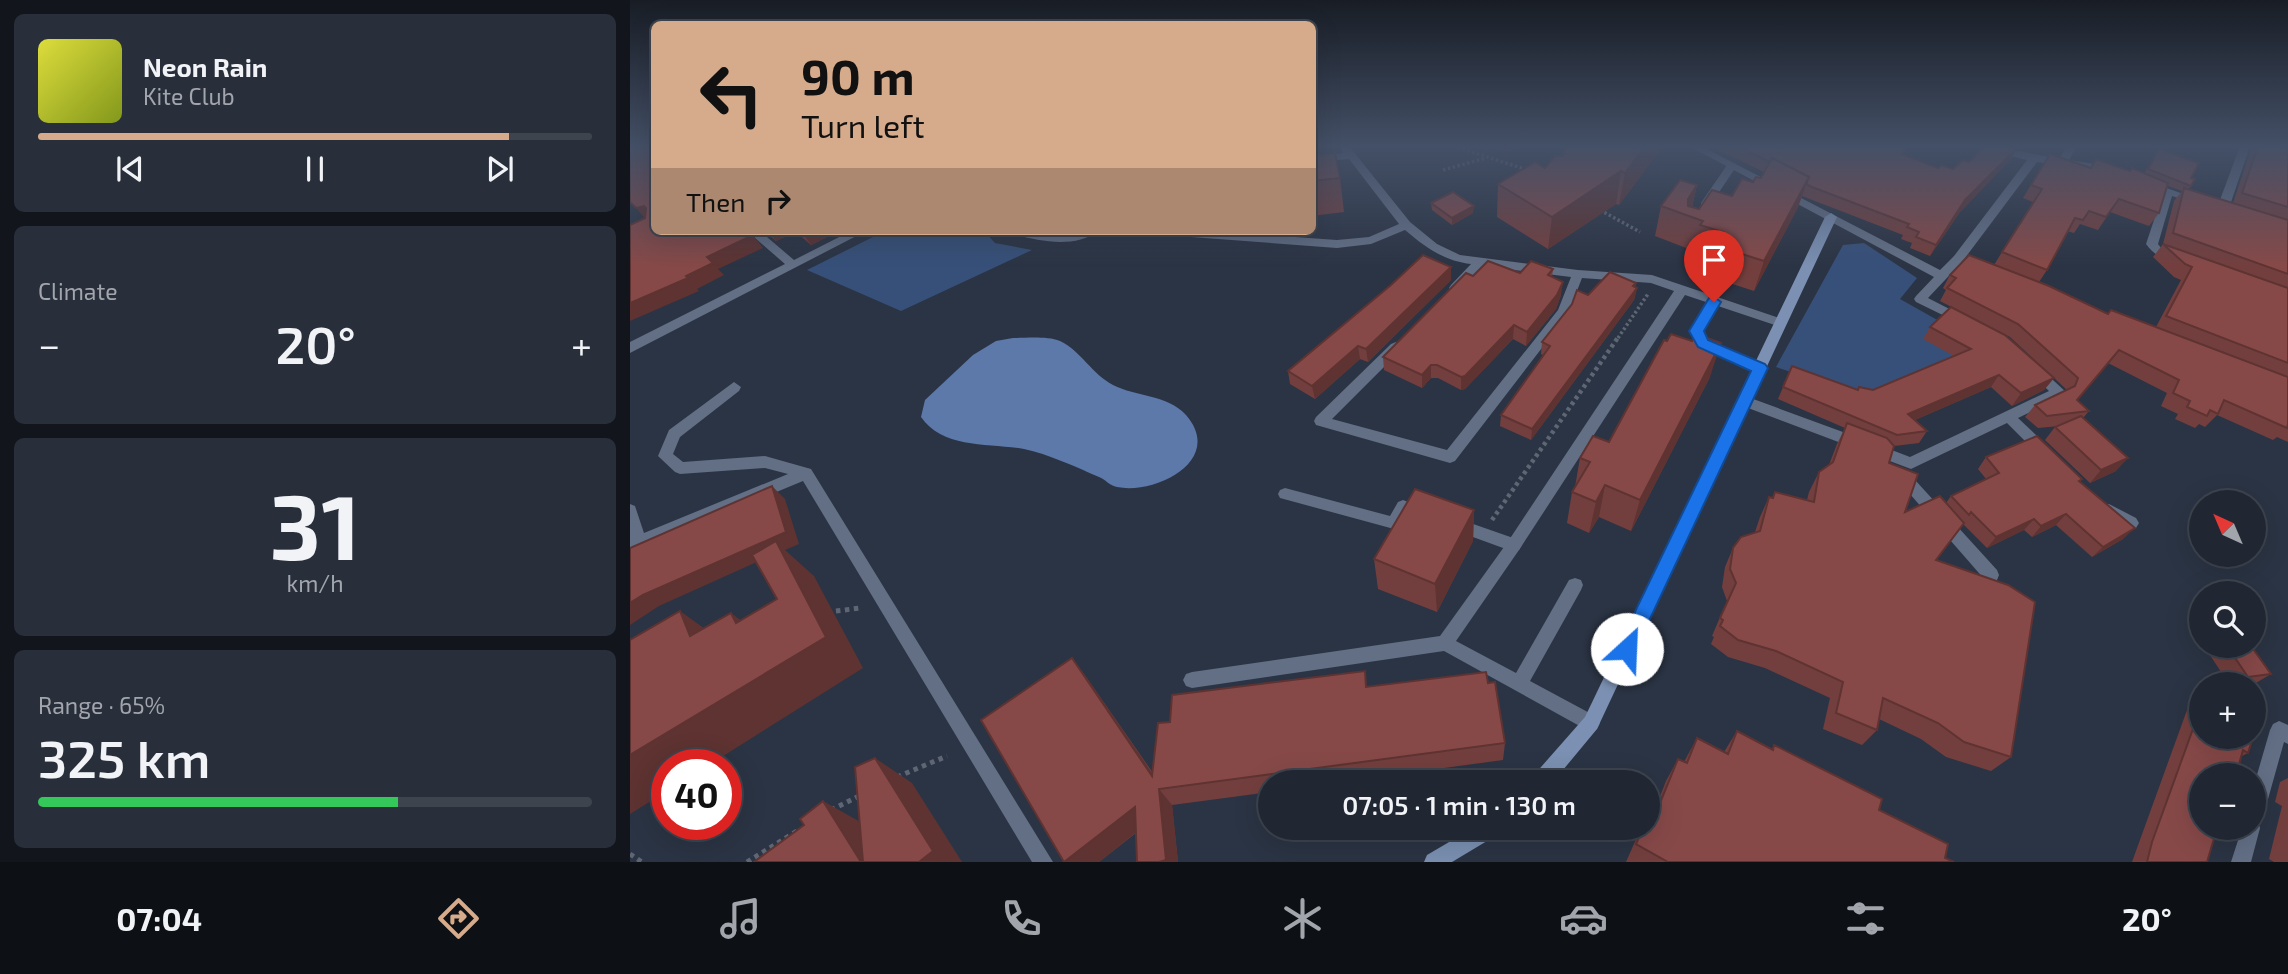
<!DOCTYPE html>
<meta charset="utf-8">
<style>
:root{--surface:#202733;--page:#282f3b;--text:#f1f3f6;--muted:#a2a5ac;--line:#3d444e;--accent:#d6ab8b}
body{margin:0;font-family:"Exo 2",sans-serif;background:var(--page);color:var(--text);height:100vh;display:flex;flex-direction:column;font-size:26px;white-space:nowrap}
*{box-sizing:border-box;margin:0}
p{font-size:23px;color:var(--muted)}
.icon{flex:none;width:38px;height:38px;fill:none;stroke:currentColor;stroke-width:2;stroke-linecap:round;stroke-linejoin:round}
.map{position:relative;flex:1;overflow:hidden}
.panel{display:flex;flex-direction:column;gap:14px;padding:14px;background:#12151c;width:630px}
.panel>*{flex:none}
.guide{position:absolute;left:21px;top:21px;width:665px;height:214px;border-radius:10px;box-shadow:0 7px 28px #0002,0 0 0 2px var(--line);background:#d6ab8b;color:#111;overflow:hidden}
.needle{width:46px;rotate:316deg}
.controls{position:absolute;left:1559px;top:490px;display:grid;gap:14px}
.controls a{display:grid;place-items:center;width:77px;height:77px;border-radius:50%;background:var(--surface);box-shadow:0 7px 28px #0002,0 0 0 2px var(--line);font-size:35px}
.speed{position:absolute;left:21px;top:749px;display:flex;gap:14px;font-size:35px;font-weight:700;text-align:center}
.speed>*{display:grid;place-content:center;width:91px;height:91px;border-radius:50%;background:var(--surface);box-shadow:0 7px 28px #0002,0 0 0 2px var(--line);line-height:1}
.speed .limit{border:10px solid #d22;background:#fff;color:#111}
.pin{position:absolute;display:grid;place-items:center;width:60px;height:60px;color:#fff;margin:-72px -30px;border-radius:50% 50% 50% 0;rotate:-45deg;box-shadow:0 0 7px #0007}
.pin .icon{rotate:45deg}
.me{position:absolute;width:77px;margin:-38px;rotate:25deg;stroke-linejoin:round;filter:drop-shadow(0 0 5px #0008)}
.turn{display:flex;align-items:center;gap:24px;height:147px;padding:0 35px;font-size:32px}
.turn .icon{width:91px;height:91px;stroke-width:2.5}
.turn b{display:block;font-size:49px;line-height:60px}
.then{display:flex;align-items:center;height:66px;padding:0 35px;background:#0003;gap:14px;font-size:26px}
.big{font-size:52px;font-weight:600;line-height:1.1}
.panel .widget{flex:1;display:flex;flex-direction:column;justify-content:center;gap:10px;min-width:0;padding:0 24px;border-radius:10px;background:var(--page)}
.panel .dial{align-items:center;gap:0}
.dial b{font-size:91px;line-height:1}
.song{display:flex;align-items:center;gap:21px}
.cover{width:84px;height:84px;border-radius:10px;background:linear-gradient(135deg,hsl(60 70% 55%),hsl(70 70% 35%))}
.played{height:7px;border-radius:4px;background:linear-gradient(90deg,var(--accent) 85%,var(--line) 85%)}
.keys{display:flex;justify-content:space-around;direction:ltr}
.heat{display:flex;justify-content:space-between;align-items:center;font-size:38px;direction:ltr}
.charge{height:10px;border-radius:5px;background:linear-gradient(90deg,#34c759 65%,var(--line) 0)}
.trip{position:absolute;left:628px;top:770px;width:402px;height:70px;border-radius:35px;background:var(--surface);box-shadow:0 7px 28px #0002,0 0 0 2px var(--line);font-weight:600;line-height:70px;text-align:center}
.dock{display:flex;height:112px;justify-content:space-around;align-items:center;background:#0d1014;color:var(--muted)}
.dock .icon{width:49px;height:49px}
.dock .selected{color:var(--accent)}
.dock b{font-size:32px;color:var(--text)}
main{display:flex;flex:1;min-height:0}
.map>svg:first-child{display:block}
</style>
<main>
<section class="panel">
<div class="widget">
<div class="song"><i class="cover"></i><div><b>Neon Rain</b><p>Kite Club</p></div></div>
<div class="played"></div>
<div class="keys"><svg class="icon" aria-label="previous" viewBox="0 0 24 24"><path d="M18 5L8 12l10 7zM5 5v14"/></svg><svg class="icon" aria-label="pause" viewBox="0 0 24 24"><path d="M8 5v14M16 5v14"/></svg><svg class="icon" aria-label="next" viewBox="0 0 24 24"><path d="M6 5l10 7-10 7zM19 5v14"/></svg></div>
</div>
<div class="widget"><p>Climate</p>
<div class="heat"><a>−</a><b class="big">20°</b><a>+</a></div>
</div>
<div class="widget dial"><b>31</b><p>km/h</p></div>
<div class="widget"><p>Range · 65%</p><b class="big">325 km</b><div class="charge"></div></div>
</section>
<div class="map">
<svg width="1658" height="862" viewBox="0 0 1658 862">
<rect width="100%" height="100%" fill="#2b3444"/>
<!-- green -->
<g fill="#37507a">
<polygon points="255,231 354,231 365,243 402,250 271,311 177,270"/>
<polygon points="1234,243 1287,278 1270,299 1357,348 1244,399 1146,367 1213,245"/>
</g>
<!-- water -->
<path fill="#5c79aa" d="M383 338C397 338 417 336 430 341 451 351 462 374 483 385 506 397 537 394 556 415 595 460 526 495 487 487 480 486 475 479 469 477 446 467 418 454 394 449 359 443 313 449 291 417L295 400 343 355 366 341Z"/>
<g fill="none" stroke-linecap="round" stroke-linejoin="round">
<!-- path-far2 -->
<g stroke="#5e6674" stroke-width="3.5" stroke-dasharray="2.5 2.5" stroke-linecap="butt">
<polyline points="823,146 898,170"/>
<polyline points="813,170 856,158"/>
<polyline points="970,210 1010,232"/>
<polyline points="988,338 1018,294"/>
</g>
<!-- path-far1 -->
<polyline stroke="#5e6674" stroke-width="4.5" stroke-dasharray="3.5 3.5" stroke-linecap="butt" points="862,520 989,336"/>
<!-- path -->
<g stroke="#5e6674" stroke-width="5" stroke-dasharray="4.5 4.5" stroke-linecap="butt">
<polyline points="197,612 231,608"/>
<polyline points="267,777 317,756"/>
<polyline points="201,810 231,795"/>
<polyline points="0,854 12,862"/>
<polyline points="117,862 167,831"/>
</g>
<!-- lane -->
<g fill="#626f85" fill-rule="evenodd">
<polygon points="1101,164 1106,167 1079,207 1071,207 1071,203 1097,165"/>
<polygon points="1084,297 1090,301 1072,331 1078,340 1135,365 1137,368 1135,371 1125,371 1068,346 1060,331 1080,298"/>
<polygon points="655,488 760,516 768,502 773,500 795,508 798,512 795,516 790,518 777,514 769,528 764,529 650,498 648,494 650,490"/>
<polygon points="826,518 889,540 892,545 889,550 884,552 821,529 818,524 821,519"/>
</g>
<!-- street -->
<g fill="#626f85" fill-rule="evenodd">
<path d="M709 146H719L780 222 807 244 830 255 948 270 1022 275 1155 320 1157 323 1151 327 1055 295 889 550 826 641 886 673 939 580 945 578 951 580 953 585 951 590 900 681 967 717 970 723 967 729 961 732 955 729 814 651 562 688 556 686 553 680 556 674 562 672 810 636 879 540 1044 291 1021 283 952 278 938 314 825 461 820 463 686 425 684 421 686 417 761 344 766 342 772 347 771 350 702 419 817 450 928 310 941 277 853 266 829 291H821L819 288 821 285 841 264C814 261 795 247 775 230L741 244 707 248 534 235 528 231H583L707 240 739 237 769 224 719 159 682 162V156L714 153Z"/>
<polygon points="1059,146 1071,146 1310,270 1324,256 1397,160 1348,148 1347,146 1364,146 1429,159 1437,146 1447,146 1439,160 1478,166 1483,169 1478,172 1407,162 1332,262 1298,298 1337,318 1339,321 1337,324 1333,325 1286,302 1284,299 1286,296 1304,277"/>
<polygon points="1610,146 1620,146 1599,208 1597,210 1589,210 1587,208"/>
<path d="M1520 182 1570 200 1564 203 1542 196 1528 244 1531 248 1550 255V261C1537 263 1524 255 1516 244L1533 193 1516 187V183Z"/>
<polygon points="117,231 130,231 164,260 221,231 236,231 0,353 0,342 155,264"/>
<path d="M381 231 425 234 468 231C445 249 408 241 383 234Z"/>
<polygon points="1406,367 1411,369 1436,392 1434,396 1388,418 1420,448 1422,452 1420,456 1410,456 1377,423 1281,469 1241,454 1239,450 1241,446 1246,444 1280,457 1419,391 1399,372"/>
<polygon points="104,382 111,387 109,391 50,437 43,454 53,462 135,456 181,469 423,862 402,862 173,481 0,553 0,504 5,506 14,533 158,474 135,468 50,474 45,472 28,456 39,430"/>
<polygon points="1115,396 1232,439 1234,443 1232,447 1227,449 1110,405 1108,401 1110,397"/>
<polygon points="1271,468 1276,470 1367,570 1369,575 1367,580 1361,582 1355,580 1266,478 1264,474 1266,470"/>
<path d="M1479 504 1506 518 1509 523 1506 528C1495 531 1477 519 1472 510L1474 506Z"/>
<polygon points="1649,721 1658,725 1658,744 1654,742 1633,817 1629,824 1630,828 1621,862 1601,862 1612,828 1624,828 1624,785 1640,730 1643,724"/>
</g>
<!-- secondary -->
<g fill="#7b90b2" fill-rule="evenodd">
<polygon points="1201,213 1207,217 967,729 923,782 902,782 904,775 955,717 1195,217"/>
<polygon points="843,828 869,828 867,835 822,862 794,862 797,855"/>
</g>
</g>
<!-- wall -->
<g fill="#733f3e" fill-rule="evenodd">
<polygon points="842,146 886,146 880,152 860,148 857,151"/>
<polygon points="1033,146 989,205 986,204 918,249 867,217 868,184 915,168 933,156"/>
<polygon points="1083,146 1278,146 1273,155 1308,168 1323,169 1339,162 1355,146 1394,146 1391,148 1387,148 1381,159 1330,212 1300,256 1280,248 1282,243 1271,239 1273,235 1172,196 1168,207 1124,291 1081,277 1083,272 1080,271 1082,262 1062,255 1064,251 1025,236 1031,206 1067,185 1062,207 1069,209 1102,196 1123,182 1131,178 1134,172 1082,147"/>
<path d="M1622 146H1658V442L1647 437 1643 440 1587 415 1575 427 1569 424 1565 428 1545 419 1548 414 1531 406 1537 393 1478 363 1447 401 1459 411 1453 418 1486 471 1460 483 1415 440 1425 427 1429 426 1408 428 1395 417 1405 405 1437 390 1380 337 1310 301 1316 290 1313 288 1320 275 1364 265 1403 202 1393 198 1401 185 1461 168 1514 173 1529 149 1561 178V186L1558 190 1603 203ZM1538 186 1552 191 1544 201 1533 244 1523 257 1544 277 1551 280 1526 327 1478 314 1409 282 1417 270 1437 231 1444 233 1450 224 1468 230 1480 212 1519 226 1529 213Z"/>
<polygon points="682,155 710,178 714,212 682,216"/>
<polygon points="801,203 843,213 822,225 802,210"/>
<polygon points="134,231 209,231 181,245 166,232 146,241"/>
<polygon points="923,269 922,277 931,295 926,309 896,346 883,339 835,389 831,390 808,378 801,378 792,388 754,370 753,357 843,276"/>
<polygon points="821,280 738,362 730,359 685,399 660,384 658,371"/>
<polygon points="1006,283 1005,287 1007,288 1004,300 901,440 870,426 871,415 913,355 911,354 912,342"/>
<polygon points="1300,327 1424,378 1414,390 1382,406 1361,387 1285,420 1297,431 1289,443 1264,446 1259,463 1275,512 1316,503 1321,496 1357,480 1348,469 1356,457 1450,482 1493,539 1462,557 1426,525 1402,537 1394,530 1357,548 1333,524 1306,560 1381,757 1361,771 1316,757 1291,739 1249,719 1247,730 1232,745 1193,729 1200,698 1135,668 1098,657 1081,644 1084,637 1082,636 1097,601 1092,587 1095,567 1103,548 1125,532 1130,517 1139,497 1142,498 1145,492 1177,500 1179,492 1189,472 1199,465 1207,444 1215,428 1148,399 1162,366 1227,390 1243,390 1324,356 1293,339"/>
<polygon points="1080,377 1001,531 969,517 959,533 937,523 942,492 945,487 950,458 979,442"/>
<polygon points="844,510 843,541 807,612 748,589 744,559"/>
<polygon points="1572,620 1572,641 1562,627"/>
<polygon points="1574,646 1621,646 1641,674 1624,684 1599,684"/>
<polygon points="442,658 457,678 523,773 738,687 858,683 875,743 873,760 711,782 640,782 640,792 542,805 548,862 507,862 506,833 469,862"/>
<polygon points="1572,693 1572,737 1623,737 1618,753 1612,756 1590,834 1585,837 1577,862 1502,862 1561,699"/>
<polygon points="1107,731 1142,749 1144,745 1249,810 1315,858 1324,862 996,862 1011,828 1018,828 1023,814 1036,781 1048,759 1054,762 1067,738 1094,752"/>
<polygon points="1658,778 1658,862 1644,862 1639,859 1652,806 1645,802 1650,782"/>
</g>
<!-- shaded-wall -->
<g fill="#5e3332">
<polygon points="881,146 886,146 880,152"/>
<polygon points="1015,146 1033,146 989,205 995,173"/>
<polygon points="1387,148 1381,159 1330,212 1300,256 1306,245 1335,200"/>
<polygon points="991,171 986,204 918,249 922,217"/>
<polygon points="1179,177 1168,207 1124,291 1134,261"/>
<polygon points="1067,185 1060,215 1054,214 1058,199"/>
<polygon points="14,206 24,219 17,221 6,208"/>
<polygon points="844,206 843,213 822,225 822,218"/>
<polygon points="139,231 165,231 166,232 146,241"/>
<polygon points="174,231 209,231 181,245 172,232"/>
<polygon points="123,235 133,248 88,269 94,275 67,289 69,291 0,321 0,303 77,257"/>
<polygon points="821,267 821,280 738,362 736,349"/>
<polygon points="933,282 931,295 926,309 896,346 897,332"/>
<polygon points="1006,283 1004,291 1007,288 1004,300 901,440 902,429"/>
<polygon points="884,325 883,339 835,389 831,390 831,377"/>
<polygon points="1091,343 1080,377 1001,531 1010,500"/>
<polygon points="728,346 730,359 685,399 682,386"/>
<polygon points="801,365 801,378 792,388 792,375"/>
<polygon points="1369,375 1361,387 1271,426 1278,414"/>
<polygon points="1424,378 1414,390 1382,406 1391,393"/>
<polygon points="1498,458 1486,471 1460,483 1471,470"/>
<polygon points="975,485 969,517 959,533 966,502"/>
<polygon points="142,486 155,499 169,544 155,550 184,576 233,668 79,765 37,765 37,791 0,814 0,755 196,637 151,551 29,606 0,625 0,603"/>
<polygon points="844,510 843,541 807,612 805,584"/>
<polygon points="1436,514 1426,525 1402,537 1411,526"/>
<polygon points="1404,519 1394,530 1357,548 1366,537"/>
<polygon points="1505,528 1493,539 1462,557 1473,547"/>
<polygon points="50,611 96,644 60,636"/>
<polygon points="101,613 144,645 106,623"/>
<polygon points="442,658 457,678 535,792 522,776"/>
<polygon points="245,758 282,783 332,862 289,862"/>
<polygon points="529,789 542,805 548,862 529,862"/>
<polygon points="193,801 234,824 259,862 231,862"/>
<polygon points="505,807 519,822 469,862 435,862"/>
</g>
<!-- building -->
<g fill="#864948" stroke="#5e3332" stroke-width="2">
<polygon points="0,146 24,146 24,231 118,231 123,235 77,257 83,263 56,276 58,278 0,303 0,225 15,218 16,208 14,206 6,208 0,202"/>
<polygon points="936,146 1015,146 995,173 991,171 922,217 868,184 905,162 915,168 925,156 933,156"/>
<polygon points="1106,146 1277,146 1272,154 1308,168 1312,165 1323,169 1333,160 1339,162 1355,146 1379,146 1387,148 1335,200 1306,245 1286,237 1289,232 1277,227 1279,224 1182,187 1176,184 1179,177 1142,158 1140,162"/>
<polygon points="1628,146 1658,146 1658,207 1612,193"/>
<polygon points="1529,149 1569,163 1561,178 1565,179 1561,186 1518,169"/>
<polygon points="705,153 710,178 682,181 682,155"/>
<polygon points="1420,154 1461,168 1466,159 1500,171 1502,168 1538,183 1529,213 1489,199 1476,217 1459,211 1453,220 1445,218 1417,270 1372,252 1412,189 1401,185"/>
<polygon points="1142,158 1179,177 1134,261 1090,247 1092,242 1088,240 1093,232 1070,225 1073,221 1031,206 1050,180 1067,185 1058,199 1058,206 1069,209 1082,190 1102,196 1112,179 1123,182 1126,177 1131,178"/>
<polygon points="1554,188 1658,220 1658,274 1543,233"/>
<polygon points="823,192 844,206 822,218 801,203"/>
<polygon points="1533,244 1658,288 1658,363 1536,316 1562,267 1555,264"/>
<polygon points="793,255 821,267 736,349 728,346 682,386 658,371 761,285"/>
<polygon points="1339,255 1419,286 1478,314 1481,310 1658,377 1658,424 1657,428 1594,400 1588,414 1580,410 1577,416 1557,407 1560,401 1543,393 1549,380 1489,350 1447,400 1459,411 1417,416 1405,405 1445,386 1448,378 1388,324 1317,288 1326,278 1320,275"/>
<polygon points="858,261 890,273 901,261 923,269 918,275 933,282 927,295 897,332 884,325 835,376 831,377 807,365 801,365 792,375 753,357 836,273 843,276"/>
<polygon points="980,272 1006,283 1003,286 1007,288 902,429 871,415 920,346 912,342 942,304 947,290 958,295"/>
<polygon points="1321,307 1375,335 1424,378 1391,393 1369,375 1278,414 1297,431 1267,435 1153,387 1162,366 1228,390 1229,387 1243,390 1341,349 1300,327"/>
<polygon points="1041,334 1062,341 1066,334 1091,343 1010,500 975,485 966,502 942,492 960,462 950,458 963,436 979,442 1034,340 1037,341"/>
<polygon points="1451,416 1498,458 1471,470 1425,427"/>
<polygon points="1217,423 1257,438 1264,446 1259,463 1288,474 1275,512 1310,496 1334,523 1306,560 1378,585 1405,602 1381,757 1334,742 1308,723 1253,698 1247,730 1206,713 1213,682 1146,651 1108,640 1090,626 1093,620 1090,618 1106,583 1100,569 1103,548 1111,537 1130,531 1139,497 1143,498 1145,492 1184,502 1189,472 1203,462"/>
<polygon points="1407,436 1452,479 1449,481 1505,528 1473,547 1436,514 1411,526 1404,519 1366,537 1341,512 1339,515 1321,496 1369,473 1356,457"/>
<polygon points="142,486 156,532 13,595 0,603 0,548"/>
<polygon points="785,489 844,510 805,584 744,559"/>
<polygon points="146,541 196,637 0,755 0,640 50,611 60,636 101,613 106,623 147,599 122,555"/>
<polygon points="1597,646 1621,646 1641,674 1618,677"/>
<polygon points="442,658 522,776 528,723 540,722 542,695 735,671 736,687 856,672 858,683 865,682 875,743 529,789 536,860 529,862 507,862 505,807 434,862 351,720"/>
<polygon points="1572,704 1572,737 1623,737 1618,753 1613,750 1606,775 1572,775 1572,828 1592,828 1590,834 1586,832 1577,862 1517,862 1522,842"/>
<polygon points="1107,731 1143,750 1144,745 1252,799 1249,810 1318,844 1315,858 1324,862 1038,862 1006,844 1013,828 1018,828 1019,812 1025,815 1048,759 1057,763 1067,738 1098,754"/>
<polygon points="245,758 303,851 289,862 233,862 225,767"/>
<polygon points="193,801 231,862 124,862 174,825 170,819"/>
</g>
<!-- sky -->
<linearGradient id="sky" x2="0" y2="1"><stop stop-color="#181d25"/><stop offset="0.55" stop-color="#445067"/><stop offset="1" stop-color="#445067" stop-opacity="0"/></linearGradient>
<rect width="1658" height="266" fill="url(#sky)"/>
<!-- route -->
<polygon fill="#1a73e8" stroke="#114b97" stroke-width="2" points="1084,297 1091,302 1074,331 1078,340 1135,364 1138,368 1003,655 997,658 990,655 987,649 1121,371 1068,347 1059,331 1079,298"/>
</svg>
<div class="controls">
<a><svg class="needle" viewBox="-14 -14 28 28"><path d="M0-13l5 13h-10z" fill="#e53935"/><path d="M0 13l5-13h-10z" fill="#a2a5ac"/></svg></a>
<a><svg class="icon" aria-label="search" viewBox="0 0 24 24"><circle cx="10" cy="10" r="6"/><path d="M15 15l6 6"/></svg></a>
<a>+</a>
<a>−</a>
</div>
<div class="speed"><div class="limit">40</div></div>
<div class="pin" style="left:1084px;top:302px;background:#d93025"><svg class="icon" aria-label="arrive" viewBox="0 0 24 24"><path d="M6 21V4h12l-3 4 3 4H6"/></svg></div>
<svg class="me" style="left:997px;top:649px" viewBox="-20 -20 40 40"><circle r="19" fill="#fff"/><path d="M0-13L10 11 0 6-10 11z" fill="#1a73e8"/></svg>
<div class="trip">07:05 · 1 min · 130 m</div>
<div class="guide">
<div class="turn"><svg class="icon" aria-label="left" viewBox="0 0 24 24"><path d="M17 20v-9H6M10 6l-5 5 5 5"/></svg><div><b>90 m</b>Turn left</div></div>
<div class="then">Then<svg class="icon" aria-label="right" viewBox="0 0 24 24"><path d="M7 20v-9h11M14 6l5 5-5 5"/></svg></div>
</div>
</div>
</main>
<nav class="dock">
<b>07:04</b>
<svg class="icon selected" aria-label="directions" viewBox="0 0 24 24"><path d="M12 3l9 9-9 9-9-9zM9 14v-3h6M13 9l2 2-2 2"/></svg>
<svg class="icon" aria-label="music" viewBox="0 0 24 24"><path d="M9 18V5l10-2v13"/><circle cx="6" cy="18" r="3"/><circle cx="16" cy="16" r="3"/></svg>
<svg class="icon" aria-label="phone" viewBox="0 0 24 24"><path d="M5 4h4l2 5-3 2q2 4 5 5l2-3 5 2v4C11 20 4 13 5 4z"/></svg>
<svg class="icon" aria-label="climate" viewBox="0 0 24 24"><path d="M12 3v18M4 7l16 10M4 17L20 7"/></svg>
<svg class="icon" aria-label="car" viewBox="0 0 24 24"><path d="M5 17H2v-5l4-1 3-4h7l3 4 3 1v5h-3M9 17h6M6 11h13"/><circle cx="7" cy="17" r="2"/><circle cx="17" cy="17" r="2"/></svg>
<svg class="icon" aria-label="filters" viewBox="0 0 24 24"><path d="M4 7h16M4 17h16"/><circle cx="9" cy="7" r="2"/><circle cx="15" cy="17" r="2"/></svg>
<b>20°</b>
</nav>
